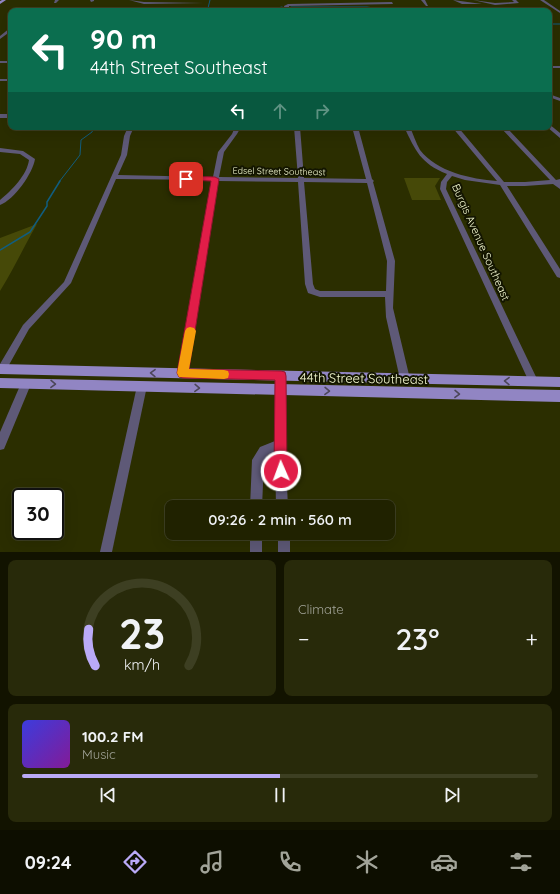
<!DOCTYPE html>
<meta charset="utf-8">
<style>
:root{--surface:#202200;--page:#282a0a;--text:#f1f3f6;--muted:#a2a499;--line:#3d3f22;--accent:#baaaf7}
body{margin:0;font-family:Quicksand,sans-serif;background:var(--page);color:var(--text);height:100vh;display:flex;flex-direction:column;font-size:15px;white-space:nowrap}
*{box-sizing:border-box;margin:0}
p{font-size:13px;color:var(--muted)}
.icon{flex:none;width:22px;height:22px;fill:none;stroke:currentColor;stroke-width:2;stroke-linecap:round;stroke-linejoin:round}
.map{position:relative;height:552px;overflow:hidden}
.sheet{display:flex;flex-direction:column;gap:8px;padding:8px;background:#121300;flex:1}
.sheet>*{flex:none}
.banner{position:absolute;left:8px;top:8px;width:544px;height:122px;border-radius:8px;box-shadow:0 4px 16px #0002,0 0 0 1px var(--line);background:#0b6e4f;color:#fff;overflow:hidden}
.speed{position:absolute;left:12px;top:488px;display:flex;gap:8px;font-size:20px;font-weight:700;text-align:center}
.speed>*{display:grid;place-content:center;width:52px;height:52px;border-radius:50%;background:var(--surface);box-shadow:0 4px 16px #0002,0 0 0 1px var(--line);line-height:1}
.speed .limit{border:2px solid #111;border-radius:6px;background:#fff;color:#111}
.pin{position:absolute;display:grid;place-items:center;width:34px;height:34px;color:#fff;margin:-17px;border-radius:8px;box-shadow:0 2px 6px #0006}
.me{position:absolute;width:44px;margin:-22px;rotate:358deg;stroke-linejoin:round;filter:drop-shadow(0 0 3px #0008)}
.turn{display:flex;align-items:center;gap:14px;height:84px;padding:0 16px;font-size:18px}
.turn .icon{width:52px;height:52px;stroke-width:2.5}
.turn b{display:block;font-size:28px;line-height:34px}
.lanes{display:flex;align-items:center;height:38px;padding:0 16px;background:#0003;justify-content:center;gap:20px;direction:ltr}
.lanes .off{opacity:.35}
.big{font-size:30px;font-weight:600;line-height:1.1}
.sheet .widget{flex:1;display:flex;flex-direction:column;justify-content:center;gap:6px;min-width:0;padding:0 14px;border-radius:8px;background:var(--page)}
.sheet .dial{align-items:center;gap:0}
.dial svg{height:104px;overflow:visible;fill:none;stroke:var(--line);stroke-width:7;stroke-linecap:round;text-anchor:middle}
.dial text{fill:var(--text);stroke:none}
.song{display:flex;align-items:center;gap:12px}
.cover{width:48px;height:48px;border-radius:6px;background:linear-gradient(135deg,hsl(240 70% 55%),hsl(290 70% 35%))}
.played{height:4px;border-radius:2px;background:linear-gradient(90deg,var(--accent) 50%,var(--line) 50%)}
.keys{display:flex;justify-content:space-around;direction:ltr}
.heat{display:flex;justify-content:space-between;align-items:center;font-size:22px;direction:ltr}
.sheet .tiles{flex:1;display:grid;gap:8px;grid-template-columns:1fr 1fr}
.widget:last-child{grid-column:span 2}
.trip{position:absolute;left:165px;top:500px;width:230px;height:40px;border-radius:8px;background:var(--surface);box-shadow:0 4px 16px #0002,0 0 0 1px var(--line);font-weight:600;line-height:40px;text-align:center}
.tab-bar{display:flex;height:64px;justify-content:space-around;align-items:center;background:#0d0e00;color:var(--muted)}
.tab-bar .icon{width:28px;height:28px}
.tab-bar .selected{color:var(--accent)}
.tab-bar b{font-size:18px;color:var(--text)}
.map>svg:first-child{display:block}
</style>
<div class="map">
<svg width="560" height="552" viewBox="0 0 560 552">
<rect width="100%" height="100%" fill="#2b2e00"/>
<!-- green -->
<g fill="#464908">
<polygon points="404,178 440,178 435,186 441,200 412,200"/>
<path d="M37 224C24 246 14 269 0 291V238Z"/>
</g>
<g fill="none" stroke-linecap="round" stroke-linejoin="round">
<!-- stream-far1 -->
<g stroke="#115d7e" stroke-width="1">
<polyline points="210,0 208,8 214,10 264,11 282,7"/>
<polyline points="291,7 367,7 396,11"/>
<polyline points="549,24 560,24"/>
<polyline points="59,182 80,155 81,140 92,132 94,127"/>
</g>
<!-- stream -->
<polyline stroke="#115d7e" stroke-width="1.5" points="0,250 30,232 47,206 47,202 60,181"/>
<!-- minor -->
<g fill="#5e5977" fill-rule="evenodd">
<polygon points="55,0 59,0 56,3 54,3"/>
<polygon points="90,0 94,0 94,1 91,2"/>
<polygon points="129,0 144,2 204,3 144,4"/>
<polygon points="421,0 425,0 428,6 426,6"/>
<polygon points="453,0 482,4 462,4"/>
<polygon points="473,0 495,3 514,2 512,0 516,0 519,3 495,5"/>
<polygon points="540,0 544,0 560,11 560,13"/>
<polygon points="392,2 393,4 289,6 289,11 285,11 284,6 288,4"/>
<polygon points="10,28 11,28 11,31 0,39 0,36"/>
<polygon points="549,48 551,50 549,51"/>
<rect x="0" y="61" width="11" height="2"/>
<rect x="549" y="66" width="11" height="2"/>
<rect x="0" y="79" width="11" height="2"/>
<polygon points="549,94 560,98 560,101 549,97"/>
<rect x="0" y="114" width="11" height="4"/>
<polygon points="549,124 560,133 560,138 547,127 549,127"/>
<path d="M128 127H134L130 136 127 155 118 175 213 177 218 152 232 134 235 127H241L237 134 224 152 219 177 298 178 294 127H300L304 178 366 179 352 127H358L372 179 374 181 373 182 395 261 393 308 410 379 408 382 405 383 402 382 400 379 386 317 385 297H320L308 293 305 284 298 182 218 181 186 376 183 377 180 376 178 373 212 180 116 179 71 283 29 329 5 372H0V364L23 325 64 282 121 155 124 136ZM304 182 367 183 387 261 386 291H320L315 289 313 284Z"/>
<path d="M404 127H410C413 134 416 143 420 150 437 172 471 179 497 181L452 127H458L504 182H525L550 180 500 127H506L556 180 560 179V189L553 184 525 186H507L560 269V278L557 277 500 185 465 180 452 176 447 182 446 189 538 381 536 384 533 385 530 384 440 189 441 182 447 174C420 163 416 151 404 127Z"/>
<path d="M0 148 23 151 35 159C33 173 14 200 0 205V200C12 190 27 175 29 160L20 154 0 152Z"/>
<polygon points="281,372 284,373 286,376 285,444 288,507 276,507 275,452 268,455 264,461 262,507 250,507 252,460 260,447 275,441 276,376 278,373"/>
<polygon points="26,380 30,381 31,384 4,449 0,450 0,432 22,381"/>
<polygon points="142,382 146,383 147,386 112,552 100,552 137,386 138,383"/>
<rect x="250" y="533" width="12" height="19"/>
<rect x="278" y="533" width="12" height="19"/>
</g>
<!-- major -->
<g fill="#9185c3" fill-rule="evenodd">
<polygon points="2,0 6,0 0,4 0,1"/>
<polygon points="0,364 560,377 560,387 0,374"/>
<polygon points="0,378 560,390 560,402 0,388"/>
</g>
</g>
<!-- one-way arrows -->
<defs><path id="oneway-chevron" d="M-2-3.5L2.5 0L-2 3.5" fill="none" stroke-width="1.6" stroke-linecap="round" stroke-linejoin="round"/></defs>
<g stroke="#4c4758">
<use href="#oneway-chevron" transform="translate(153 373) rotate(-179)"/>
<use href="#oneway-chevron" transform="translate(507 381) rotate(-179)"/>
<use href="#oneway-chevron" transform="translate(53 384) rotate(1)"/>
<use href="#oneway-chevron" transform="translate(197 388) rotate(2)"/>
<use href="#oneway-chevron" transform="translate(327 391) rotate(1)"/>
<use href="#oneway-chevron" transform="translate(457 394) rotate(1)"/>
</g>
<!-- route -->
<polygon fill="#e11d48" stroke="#92132f" points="186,176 215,177 219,179 189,369 281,371 285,372 286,376 287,471 285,475 281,477 276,475 274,471 275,380 183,378 179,377 177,373 211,181 184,180 183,179"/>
<!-- slow -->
<polygon fill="#f59e0b" points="190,327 194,328 196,331 189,369 224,370 228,371 229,374 228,378 224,379 179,377 177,373 185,331 187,328"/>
<g text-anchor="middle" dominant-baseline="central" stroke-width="4" stroke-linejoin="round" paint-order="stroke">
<!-- far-street labels -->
<g font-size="9" fill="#f3f8cf" stroke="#131500">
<text transform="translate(279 171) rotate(1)">Edsel Street Southeast</text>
</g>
<!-- street labels -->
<g font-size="11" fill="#f3f8cf" stroke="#131500">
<text transform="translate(481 242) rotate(66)">Burgis Avenue Southeast</text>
</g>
<!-- near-street labels -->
<g font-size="13" fill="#f3f8cf" stroke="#131500">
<text transform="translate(364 378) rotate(1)">44th Street Southeast</text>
</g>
</g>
</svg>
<div class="speed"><div class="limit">30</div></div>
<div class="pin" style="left:186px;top:179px;background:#d93025"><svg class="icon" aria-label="arrive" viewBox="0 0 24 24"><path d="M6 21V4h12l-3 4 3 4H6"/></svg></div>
<svg class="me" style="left:281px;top:471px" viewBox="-20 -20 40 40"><circle r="17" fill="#e11d48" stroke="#fff" stroke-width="3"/><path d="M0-11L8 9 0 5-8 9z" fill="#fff"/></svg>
<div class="trip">09:26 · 2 min · 560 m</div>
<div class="banner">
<div class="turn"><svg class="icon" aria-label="left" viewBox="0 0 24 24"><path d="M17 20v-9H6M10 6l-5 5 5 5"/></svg><div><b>90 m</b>44th Street Southeast</div></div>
<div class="lanes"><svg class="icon" aria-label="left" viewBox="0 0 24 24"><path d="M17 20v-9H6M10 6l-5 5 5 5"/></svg><svg class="icon off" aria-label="ahead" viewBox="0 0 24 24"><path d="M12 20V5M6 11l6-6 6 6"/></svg><svg class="icon off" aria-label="right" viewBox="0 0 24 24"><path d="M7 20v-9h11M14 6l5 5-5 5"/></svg></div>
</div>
</div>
<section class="sheet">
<div class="tiles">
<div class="widget dial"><svg viewBox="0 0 100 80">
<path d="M14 69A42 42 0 1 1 86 69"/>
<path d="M14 69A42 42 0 0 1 9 41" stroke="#baaaf7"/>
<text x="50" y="56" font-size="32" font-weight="700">23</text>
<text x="50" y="72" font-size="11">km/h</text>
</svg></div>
<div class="widget"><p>Climate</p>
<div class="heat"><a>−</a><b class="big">23°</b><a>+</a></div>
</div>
<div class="widget">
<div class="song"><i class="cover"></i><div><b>100.2 FM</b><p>Music</p></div></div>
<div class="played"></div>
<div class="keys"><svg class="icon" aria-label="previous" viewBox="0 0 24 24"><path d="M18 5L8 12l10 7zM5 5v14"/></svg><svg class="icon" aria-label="pause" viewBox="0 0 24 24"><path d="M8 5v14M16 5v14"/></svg><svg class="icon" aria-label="next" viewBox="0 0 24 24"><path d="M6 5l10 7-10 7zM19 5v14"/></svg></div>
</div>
</div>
</section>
<nav class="tab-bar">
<b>09:24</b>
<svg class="icon selected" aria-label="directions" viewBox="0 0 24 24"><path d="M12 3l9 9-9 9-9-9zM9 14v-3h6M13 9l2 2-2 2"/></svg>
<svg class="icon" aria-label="music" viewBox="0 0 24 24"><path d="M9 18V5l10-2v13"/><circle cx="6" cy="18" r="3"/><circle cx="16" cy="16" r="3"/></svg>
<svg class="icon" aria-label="phone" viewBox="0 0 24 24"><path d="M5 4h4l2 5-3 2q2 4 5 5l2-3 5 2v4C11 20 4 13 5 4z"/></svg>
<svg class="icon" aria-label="climate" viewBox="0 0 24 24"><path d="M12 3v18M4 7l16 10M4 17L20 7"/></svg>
<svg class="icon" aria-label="car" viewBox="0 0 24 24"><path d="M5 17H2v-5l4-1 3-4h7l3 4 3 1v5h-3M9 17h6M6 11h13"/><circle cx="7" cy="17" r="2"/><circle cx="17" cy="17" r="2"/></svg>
<svg class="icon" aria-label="filters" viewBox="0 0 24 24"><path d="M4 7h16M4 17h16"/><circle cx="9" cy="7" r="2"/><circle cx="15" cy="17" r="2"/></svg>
</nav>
